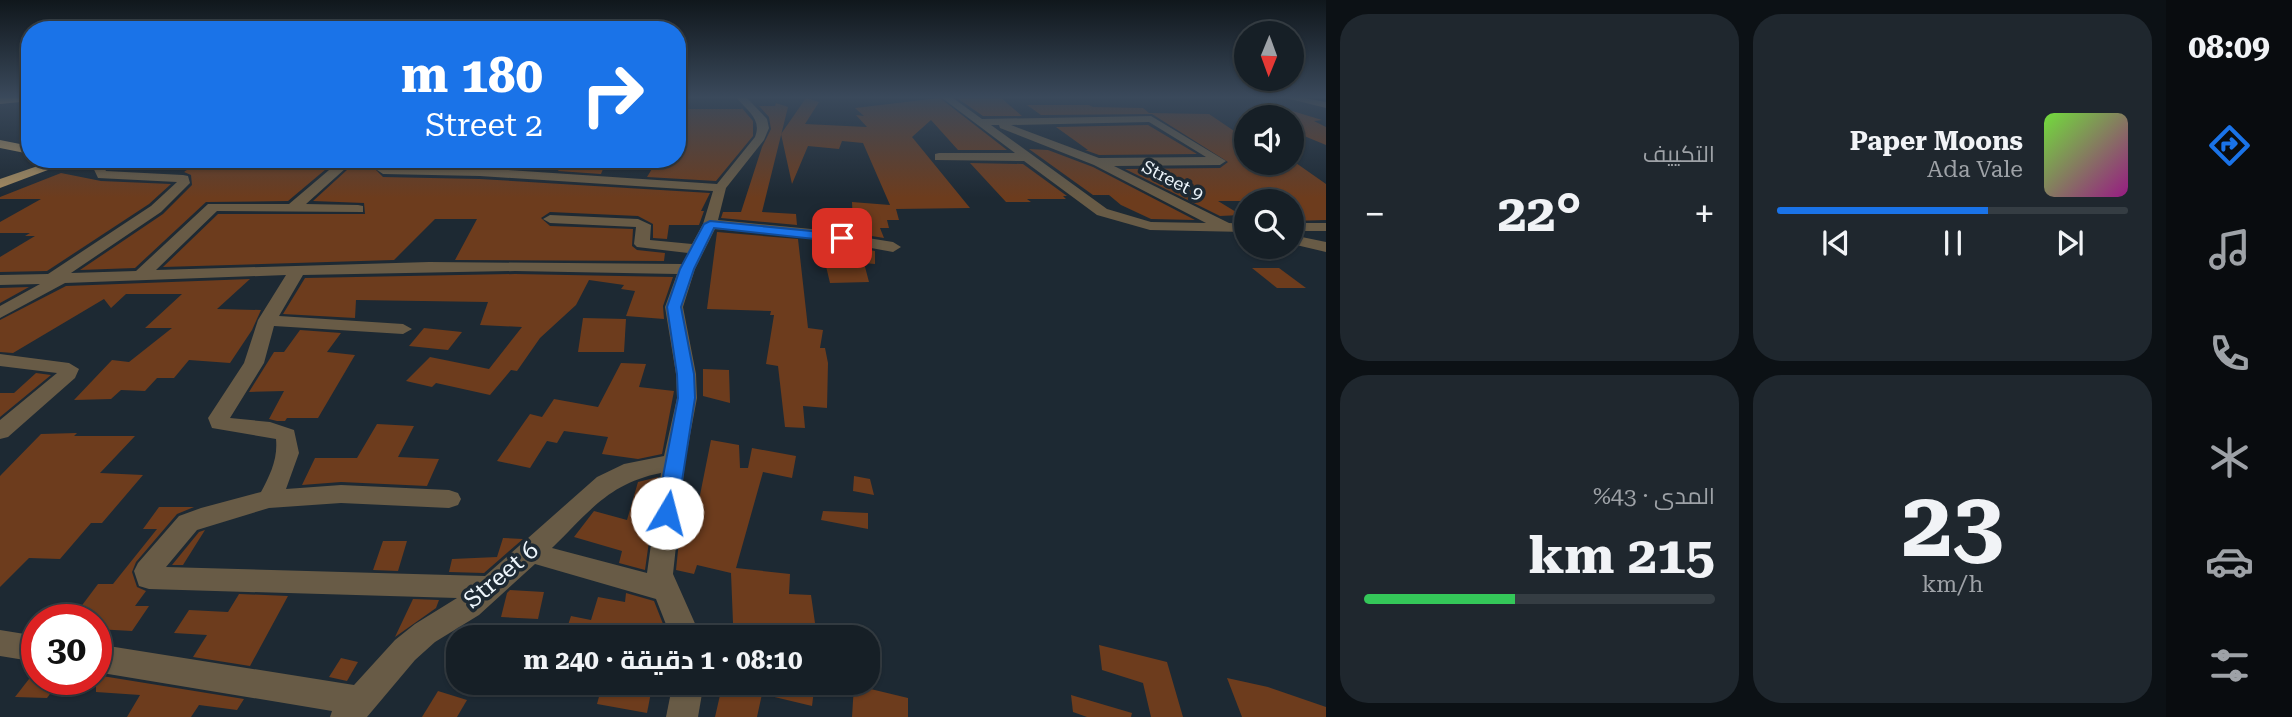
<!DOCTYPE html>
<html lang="ar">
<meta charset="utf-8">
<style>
:root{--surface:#161f26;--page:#1f272e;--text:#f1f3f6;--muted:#9ea2a7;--line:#353d43;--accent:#1a73e8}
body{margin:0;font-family:"Roboto Serif",Cairo,serif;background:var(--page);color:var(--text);direction:rtl;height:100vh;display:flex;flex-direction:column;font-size:26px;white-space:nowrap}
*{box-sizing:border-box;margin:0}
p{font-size:23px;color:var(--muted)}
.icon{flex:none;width:38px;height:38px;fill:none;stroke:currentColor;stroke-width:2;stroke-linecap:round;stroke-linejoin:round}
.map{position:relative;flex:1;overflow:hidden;direction:ltr}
.sheet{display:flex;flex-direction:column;gap:14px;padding:14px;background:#0c1115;width:840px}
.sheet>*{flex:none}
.hud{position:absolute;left:21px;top:21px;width:665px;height:147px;border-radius:28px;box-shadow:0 2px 5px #0004,0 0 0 2px var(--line);direction:rtl;background:#1a73e8;color:#fff;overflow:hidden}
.needle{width:46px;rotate:181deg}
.tools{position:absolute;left:1234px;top:21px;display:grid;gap:14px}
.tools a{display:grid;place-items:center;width:70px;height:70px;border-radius:50%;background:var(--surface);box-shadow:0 2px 5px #0004,0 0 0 2px var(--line);font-size:35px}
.speed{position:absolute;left:21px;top:604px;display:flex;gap:14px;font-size:35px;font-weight:700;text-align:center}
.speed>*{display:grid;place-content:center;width:91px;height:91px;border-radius:50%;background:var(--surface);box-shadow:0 2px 5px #0004,0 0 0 2px var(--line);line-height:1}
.speed .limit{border:10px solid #d22;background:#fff;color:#111}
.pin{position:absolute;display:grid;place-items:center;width:60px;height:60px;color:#fff;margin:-30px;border-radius:14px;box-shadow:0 4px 10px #0006}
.me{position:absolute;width:77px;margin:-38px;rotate:8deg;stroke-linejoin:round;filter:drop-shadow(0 0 5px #0008)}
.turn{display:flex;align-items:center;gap:24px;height:147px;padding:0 28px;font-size:32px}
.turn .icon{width:91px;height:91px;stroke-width:2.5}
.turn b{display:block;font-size:49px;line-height:60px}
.big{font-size:52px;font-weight:700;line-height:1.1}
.sheet .widget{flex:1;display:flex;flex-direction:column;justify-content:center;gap:10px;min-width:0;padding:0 24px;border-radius:28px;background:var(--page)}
.sheet .dial{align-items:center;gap:0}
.dial b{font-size:91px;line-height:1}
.song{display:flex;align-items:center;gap:21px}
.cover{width:84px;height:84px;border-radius:10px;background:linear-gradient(135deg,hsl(100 70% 55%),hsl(310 70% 35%))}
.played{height:7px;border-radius:4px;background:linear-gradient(90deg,var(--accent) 60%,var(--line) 60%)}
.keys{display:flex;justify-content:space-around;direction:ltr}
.heat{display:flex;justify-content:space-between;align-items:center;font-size:38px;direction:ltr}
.charge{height:10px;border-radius:5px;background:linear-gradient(90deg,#34c759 43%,var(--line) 0)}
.sheet .tiles{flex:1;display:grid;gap:14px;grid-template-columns:repeat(2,1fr)}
.trip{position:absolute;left:446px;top:625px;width:434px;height:70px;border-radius:28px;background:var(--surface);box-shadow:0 2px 5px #0004,0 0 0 2px var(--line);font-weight:700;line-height:70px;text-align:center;direction:rtl}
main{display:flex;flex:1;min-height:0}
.tab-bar{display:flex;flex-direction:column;width:126px;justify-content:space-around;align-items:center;background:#090c0f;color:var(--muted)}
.tab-bar .icon{width:49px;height:49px}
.tab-bar .current{color:var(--accent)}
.tab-bar b{font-size:32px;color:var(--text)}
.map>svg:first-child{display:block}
</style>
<main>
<nav class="tab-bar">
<b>08:09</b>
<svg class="icon current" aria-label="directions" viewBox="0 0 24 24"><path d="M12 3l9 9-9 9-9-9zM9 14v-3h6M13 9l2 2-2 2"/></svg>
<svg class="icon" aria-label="music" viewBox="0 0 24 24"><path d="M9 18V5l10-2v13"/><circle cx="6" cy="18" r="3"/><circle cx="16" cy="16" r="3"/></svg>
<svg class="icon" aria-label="phone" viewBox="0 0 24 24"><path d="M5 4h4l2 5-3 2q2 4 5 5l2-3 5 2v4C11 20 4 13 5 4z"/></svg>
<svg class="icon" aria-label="climate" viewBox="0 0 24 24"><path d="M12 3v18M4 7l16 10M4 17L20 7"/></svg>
<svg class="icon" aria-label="car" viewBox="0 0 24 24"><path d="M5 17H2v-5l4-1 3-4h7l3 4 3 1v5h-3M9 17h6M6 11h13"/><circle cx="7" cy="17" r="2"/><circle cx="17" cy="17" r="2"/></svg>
<svg class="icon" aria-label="filters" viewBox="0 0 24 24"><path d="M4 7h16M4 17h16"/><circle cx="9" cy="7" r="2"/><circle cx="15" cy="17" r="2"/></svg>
</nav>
<section class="sheet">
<div class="tiles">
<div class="widget">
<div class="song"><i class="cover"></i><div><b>Paper Moons</b><p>Ada Vale</p></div></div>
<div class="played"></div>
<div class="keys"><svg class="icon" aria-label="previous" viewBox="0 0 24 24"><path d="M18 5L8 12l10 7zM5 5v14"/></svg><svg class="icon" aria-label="pause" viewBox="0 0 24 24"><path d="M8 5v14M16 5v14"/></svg><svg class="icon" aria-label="next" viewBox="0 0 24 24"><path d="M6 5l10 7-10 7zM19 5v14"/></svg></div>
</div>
<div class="widget"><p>التكييف</p>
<div class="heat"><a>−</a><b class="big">22°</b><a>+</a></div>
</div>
<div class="widget dial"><b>23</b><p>km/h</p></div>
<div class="widget"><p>المدى · 43%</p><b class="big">215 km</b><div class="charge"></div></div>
</div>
</section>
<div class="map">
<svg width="1326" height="717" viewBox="0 0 1326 717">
<rect width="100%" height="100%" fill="#1d2933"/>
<!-- building -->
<g fill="#6d3c1d">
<polygon points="806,98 819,102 805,124 867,127 856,115 864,116 855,108 940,98 1007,150 958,150 931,120 912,137 970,208 896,209 899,220 887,220 889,228 880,228 884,238 816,227 814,220 853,224 852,202 890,205 863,143 842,141 839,149 808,146 792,184 781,134"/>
<polygon points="957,98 1001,98 1022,116 983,116"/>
<polygon points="776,103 788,107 762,212 796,214 797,225 721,218 723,212 741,212 762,147 771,129 769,117 759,106 775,106"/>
<polygon points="1027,105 1089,105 1093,107 1143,108 1149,113 1209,114 1246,139 1246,163 1296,163 1326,184 1326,220 1292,221 1292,201 1218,201 1241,215 1220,216 1125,169 1220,168 1228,162 1152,114 1041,115"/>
<polygon points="1276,106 1322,120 1314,121 1326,127 1326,145 1292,131 1292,117 1273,117"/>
<polygon points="741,107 753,121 753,136 716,181 647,177 658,159 677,161 677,109 742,109"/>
<polygon points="1148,125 1197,154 1099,155 1085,150 1088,150 1056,127"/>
<polygon points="1029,149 1048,150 1093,167 1195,220 1151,219 1121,205 1109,195 1093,195"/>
<polygon points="287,159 338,159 288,201 206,202 135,268 80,270 163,214 192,185 191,175 184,172 191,167 287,169"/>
<polygon points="359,159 454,159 463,163 482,163 383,163 375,169 383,177 480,179 710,193 701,211 704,211 699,225 669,225 667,239 653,238 653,224 638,216 550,212 541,218 550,226 633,229 632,246 637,250 665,253 664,261 455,260 477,219 435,219 394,260 163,267 218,214 365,214 364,203 313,201"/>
<polygon points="563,162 585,163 605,164 601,174 558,171"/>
<polygon points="970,163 1023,164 1067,196 1063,196 1066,199 1027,199 1031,202 1006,202"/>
<polygon points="61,173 101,181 171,184 149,204 47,271 0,272 0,257 35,236 25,236 30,233 0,233 0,222 41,199 0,199 0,197"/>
<polygon points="717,232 798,239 808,328 823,330 820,348 825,348 828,363 827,408 803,406 805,428 785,427 778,366 766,364 774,315 770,315 771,311 707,309"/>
<polygon points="820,241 875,251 875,264 864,263 869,282 830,283"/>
<polygon points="1252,268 1279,268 1306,288 1277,288"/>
<polygon points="515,274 673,277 663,306 664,319 626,316 635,291 621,289 624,285 589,280 576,305 540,338 517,371 511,370 490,395 436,383 432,387 406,381 430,357 489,369 522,327 480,325 488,302 356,300 355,318 283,314 305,278"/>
<polygon points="250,279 217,309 261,310 252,330 230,363 189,360 174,378 157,378 145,391 121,390 111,399 74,400 112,360 129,362 172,328 145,328 182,294 126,294 111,308 104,299 13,353 0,352 0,320 66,286"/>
<polygon points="29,287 0,303 0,288"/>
<polygon points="583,318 626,319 624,352 578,352"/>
<polygon points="424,328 462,332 448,350 409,346"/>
<polygon points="300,330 341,333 327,352 355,355 318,418 287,418 285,421 277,421 269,419 284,391 249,392 274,352 284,352"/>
<polygon points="621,363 646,364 639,387 674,391 662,454 638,459 602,454 608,437 564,431 557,443 547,441 530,468 497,461 530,414 542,417 554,399 598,407"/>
<polygon points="703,369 729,370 730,403 703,396"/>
<polygon points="36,373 51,375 0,417 0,393 14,393"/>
<polygon points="377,424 414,426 398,457 439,459 427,486 341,482 302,485 315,458 357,458"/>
<polygon points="77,433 74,436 135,436 100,473 143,475 102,523 91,523 60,559 29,558 0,587 0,476 41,434"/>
<polygon points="711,440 739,445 740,468 748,468 752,448 796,456 792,478 763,472 736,568 790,574 789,594 811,595 817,637 748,637 750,623 733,623 731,573 697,565 694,574 676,570 682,512 696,515"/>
<polygon points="854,476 870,479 874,495 853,491"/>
<polygon points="658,477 645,570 619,563 622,551 574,537 594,511 627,520 638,482"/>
<polygon points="159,507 194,507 177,514 136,562 132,572 137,587 146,591 135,606 149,606 132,631 96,629 96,620 71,620 98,584 113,584 157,529 143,529"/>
<polygon points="823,511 868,513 868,529 821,520"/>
<polygon points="205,530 183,565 172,565 199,532"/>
<polygon points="503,538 523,539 484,573 449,572 452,559 497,557"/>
<polygon points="383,541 407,541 398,571 373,570"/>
<polygon points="510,590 544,592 538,619 501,617 507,593"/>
<polygon points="626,593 654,601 665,629 665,637 642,637 642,632 610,630 608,637 564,637 571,616 591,620 598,597 625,602"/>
<polygon points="239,594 288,596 250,666 193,657 207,635 174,633 189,610 228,612"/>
<polygon points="413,599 439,600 436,608 395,637"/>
<polygon points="1099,645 1167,662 1183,717 1151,717 1143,683 1102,670"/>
<polygon points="341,658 358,662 347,681 329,677"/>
<polygon points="102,676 244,699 237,710 199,705 191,717 127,717 140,695 96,692 96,683"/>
<polygon points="1227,678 1268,687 1326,707 1326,717 1242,717"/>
<polygon points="29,679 61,679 47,698 15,697"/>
<polygon points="603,682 653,682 647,713 597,704"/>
<polygon points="723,682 815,682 812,706 762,694 757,717 715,717"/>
<polygon points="854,685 908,698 908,717 852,717"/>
<polygon points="438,691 467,700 457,717 422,717"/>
<polygon points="1071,695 1132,713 1131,717 1087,717 1073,712"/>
</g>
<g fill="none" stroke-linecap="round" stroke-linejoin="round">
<!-- minor -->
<g fill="#685b46" fill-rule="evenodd">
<path d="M737 98H747L767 119 769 128 764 140 726 188 718 220 811 229 893 242 901 247 893 252 811 237 715 229 695 269 683 307 696 374 697 398 685 462 673 574 701 637H671L656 599 535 564 479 615 435 642 415 660 367 717H330L332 711 96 672V644L354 685 395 640 415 624 457 598 149 589 139 586 134 571 138 563 179 516 201 508 261 492C270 475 278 459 276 439L212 428 208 418 244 363 258 320 286 275 65 283 0 318V306L40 284 0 285V275L48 274 151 206 177 182 98 178 89 159H99L106 171 183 175 188 176 190 183 161 212 71 273 136 271 208 204H289L342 159H356L306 204 358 205 363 206V212L217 211 156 270 429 262 682 264 688 253 637 247 634 244 636 227 550 223 543 219 550 215 638 219 651 225 650 240 692 244 703 224 713 191 480 176 383 174 377 170 383 166 480 168 717 184 755 137C762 119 748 112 737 98ZM515 271 677 274 665 307 676 374 677 398 664 456 624 464 597 477 485 576 166 567 197 530 269 508 341 503 449 508 458 505 461 499 458 493 449 490 341 485 286 489 299 453 294 430 270 422 230 418 264 363 274 326 403 334 412 329 403 324 279 316 303 275ZM661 473 647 573 552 548C589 512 609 483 661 473Z"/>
<path d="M942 98H953L982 119 1151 116 1226 161 1220 165 1114 166 1229 223 1246 224V232L1150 230 1097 215 1024 161 935 160V154L939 153H1015ZM1149 122 1206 157 1099 158 1011 125ZM991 125H999L1000 128 1094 165 1206 223 1151 222 1107 209Z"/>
<polygon points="1286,98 1304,98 1326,102 1326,108"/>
<rect x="1292" y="223" width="34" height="8"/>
<polygon points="1292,235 1326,242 1326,252 1292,244"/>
<polygon points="0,354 69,363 79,369 75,378 8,437 0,439 0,420 57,373 0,366"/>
<polygon points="0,630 37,636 37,662 0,656"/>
<polygon points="673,682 704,682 698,717 666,717"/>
</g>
<!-- major -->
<g fill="#a88d60" fill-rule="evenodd">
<polygon points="0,98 30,98 30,101 0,104"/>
<polygon points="0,140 30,146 30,154 0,148"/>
<polygon points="58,159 77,159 0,188 0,179"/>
</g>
</g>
<!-- sky -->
<linearGradient id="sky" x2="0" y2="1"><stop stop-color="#10171c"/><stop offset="0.49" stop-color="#3a495b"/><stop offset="1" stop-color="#3a495b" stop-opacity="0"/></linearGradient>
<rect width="1326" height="198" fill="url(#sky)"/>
<!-- route -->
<polygon fill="#1a73e8" stroke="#114b97" stroke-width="2" points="710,221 842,234 848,238 842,242 714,228 694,269 681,307 694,374 695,398 677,513 674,519 667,521 659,519 656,513 678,398 677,374 667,307 680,269 704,224"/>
<g text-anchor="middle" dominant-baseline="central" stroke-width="7" stroke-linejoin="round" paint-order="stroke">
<!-- far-street labels -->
<g font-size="18" fill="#eef6fc" stroke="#1d2933">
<text transform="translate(1173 180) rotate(27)">Street 9</text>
</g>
<!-- near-street labels -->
<g font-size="24" fill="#eef6fc" stroke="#1d2933">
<text transform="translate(501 575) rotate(-40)">Street 6</text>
</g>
</g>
</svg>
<div class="tools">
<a><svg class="needle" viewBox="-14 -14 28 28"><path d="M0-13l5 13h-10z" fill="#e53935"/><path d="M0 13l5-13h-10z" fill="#9ea2a7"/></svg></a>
<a><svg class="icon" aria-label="sound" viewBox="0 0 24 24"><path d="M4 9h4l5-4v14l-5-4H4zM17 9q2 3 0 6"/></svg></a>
<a><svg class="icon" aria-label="search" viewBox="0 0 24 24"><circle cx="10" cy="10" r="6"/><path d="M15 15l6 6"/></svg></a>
</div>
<div class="speed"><div class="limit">30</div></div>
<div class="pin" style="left:842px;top:238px;background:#d93025"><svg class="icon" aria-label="arrive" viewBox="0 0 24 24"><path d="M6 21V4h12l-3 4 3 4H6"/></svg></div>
<svg class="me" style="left:667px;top:513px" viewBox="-20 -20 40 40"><circle r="19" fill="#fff"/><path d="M0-13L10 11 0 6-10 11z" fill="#1a73e8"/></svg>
<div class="trip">08:10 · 1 دقيقة · 240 m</div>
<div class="hud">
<div class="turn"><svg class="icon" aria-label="right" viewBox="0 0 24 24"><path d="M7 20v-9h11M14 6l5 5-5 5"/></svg><div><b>180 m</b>Street 2</div></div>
</div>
</div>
</main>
